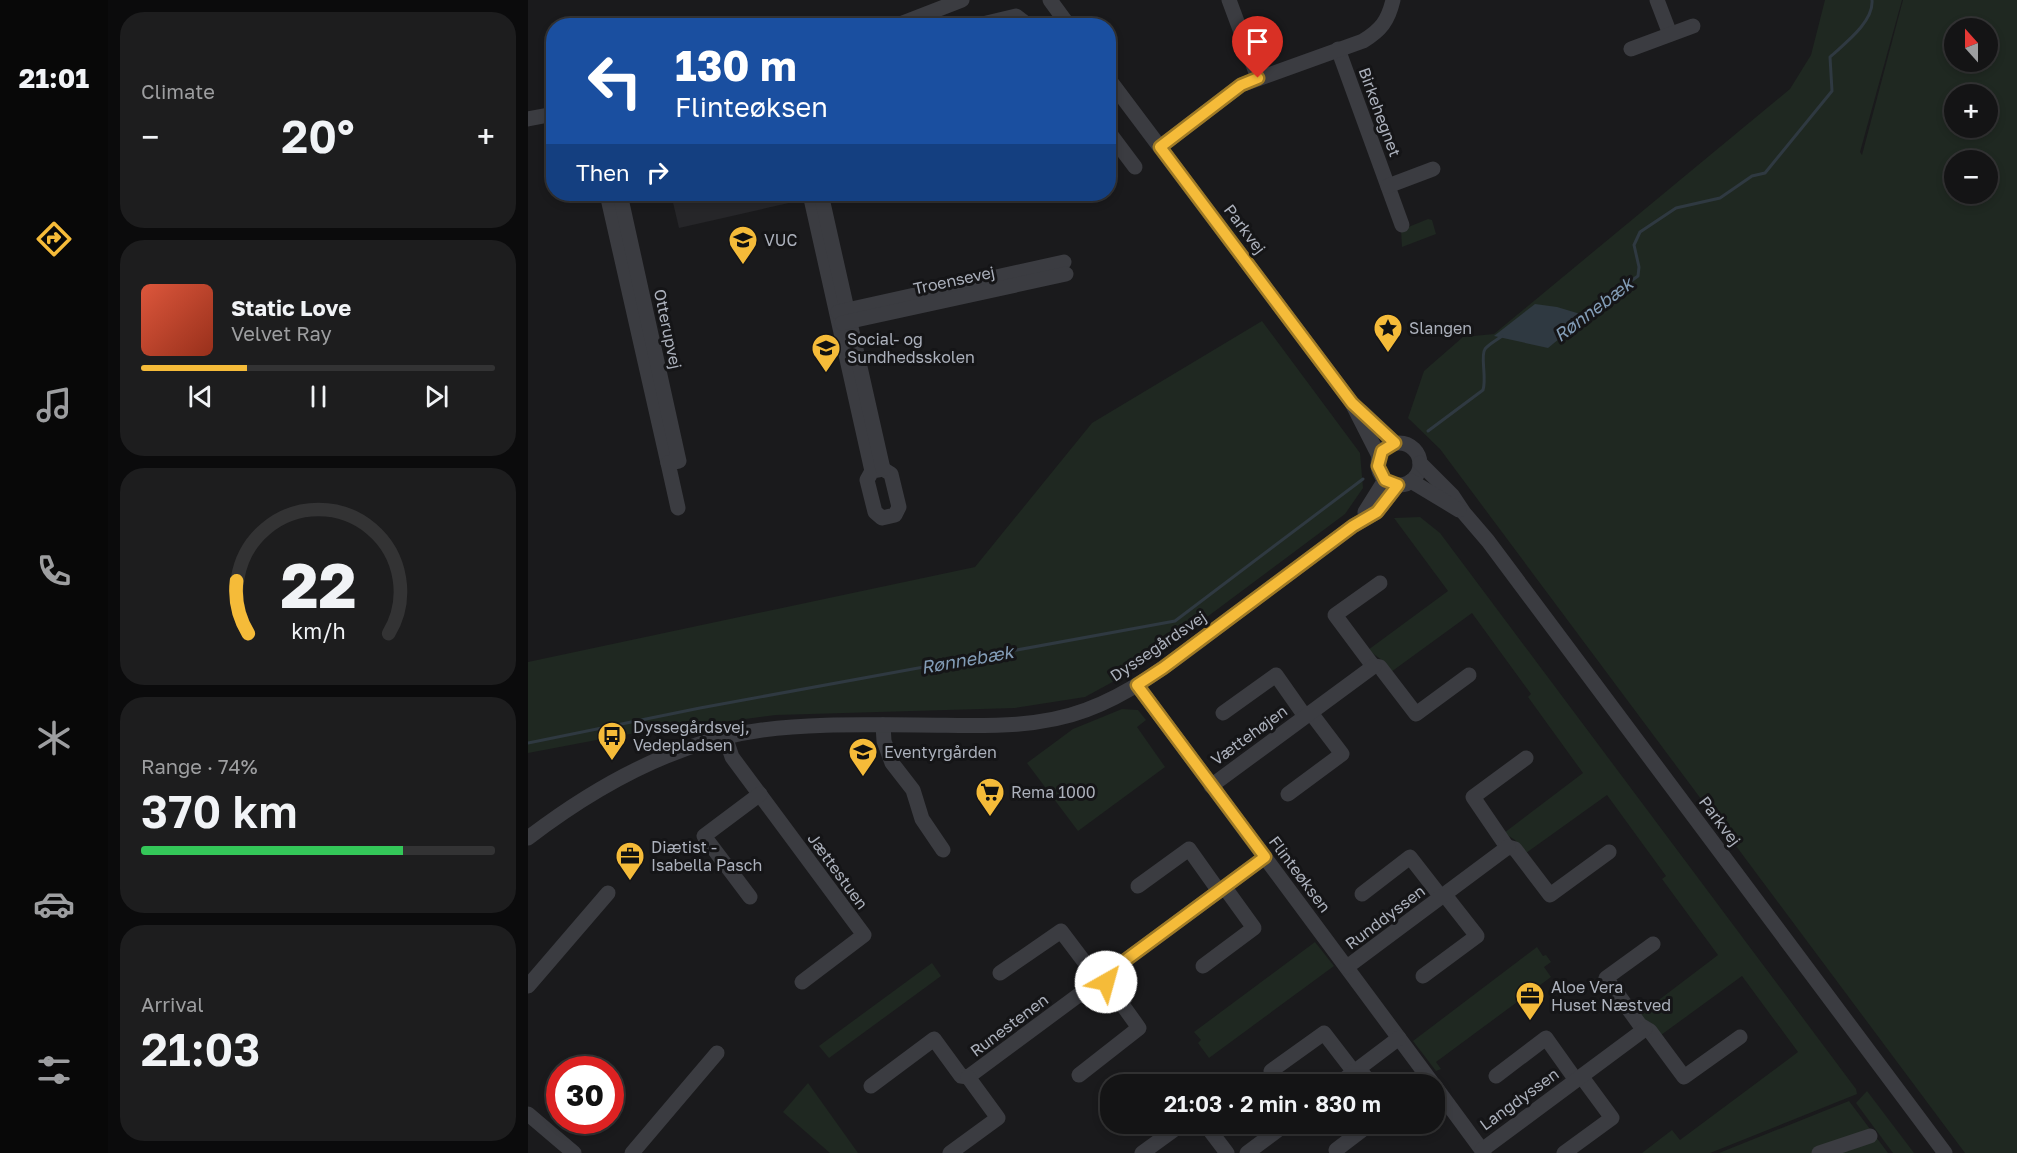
<!DOCTYPE html>
<meta charset="utf-8">
<style>
:root{--surface:#141415;--page:#1d1d1e;--text:#f1f3f6;--muted:#9d9ea0;--line:#333334;--accent:#f5bb39}
body{margin:0;font-family:"Golos Text",sans-serif;background:var(--page);color:var(--text);height:100vh;display:flex;flex-direction:column;font-size:22px;white-space:nowrap}
*{box-sizing:border-box;margin:0}
p{font-size:20px;color:var(--muted)}
.icon{flex:none;width:33px;height:33px;fill:none;stroke:currentColor;stroke-width:2;stroke-linecap:round;stroke-linejoin:round}
.map{position:relative;flex:1;overflow:hidden}
.panel{display:flex;flex-direction:column;gap:12px;padding:12px;background:#0b0b0c;width:420px}
.panel>*{flex:none}
.hud{position:absolute;left:18px;top:18px;width:570px;height:183px;border-radius:24px;box-shadow:0 3px 9px #0003,0 0 0 2px var(--line);background:#1a4fa0;color:#fff;overflow:hidden}
.needle{width:39px;rotate:339deg}
.tools{position:absolute;left:1416px;top:18px;display:grid;gap:12px}
.tools a{display:grid;place-items:center;width:54px;height:54px;border-radius:50%;background:var(--surface);box-shadow:0 3px 9px #0003,0 0 0 2px var(--line);font-size:30px}
.speed{position:absolute;left:18px;top:1056px;display:flex;gap:12px;font-size:30px;font-weight:700;text-align:center}
.speed>*{display:grid;place-content:center;width:78px;height:78px;border-radius:50%;background:var(--surface);box-shadow:0 3px 9px #0003,0 0 0 2px var(--line);line-height:1}
.speed .limit{border:9px solid #d22;background:#fff;color:#111}
.pin{position:absolute;display:grid;place-items:center;width:51px;height:51px;color:#fff;margin:-62px -26px;border-radius:50% 50% 50% 0;rotate:-45deg;box-shadow:0 0 6px #0007}
.pin .icon{rotate:45deg}
.me{position:absolute;width:66px;margin:-33px;rotate:38deg;stroke-linejoin:round;filter:drop-shadow(0 0 4px #0008)}
.turn{display:flex;align-items:center;gap:21px;height:126px;padding:0 30px;font-size:27px}
.turn .icon{width:78px;height:78px;stroke-width:2.5}
.turn b{display:block;font-size:42px;line-height:51px}
.then{display:flex;align-items:center;height:57px;padding:0 30px;background:#0003;gap:12px;font-size:22px}
.big{font-size:45px;font-weight:600;line-height:1.1}
.panel .widget{flex:1;display:flex;flex-direction:column;justify-content:center;gap:9px;min-width:0;padding:0 21px;border-radius:24px;background:var(--page)}
.panel .dial{align-items:center;gap:0}
.dial svg{height:156px;overflow:visible;fill:none;stroke:var(--line);stroke-width:7;stroke-linecap:round;text-anchor:middle}
.dial text{fill:var(--text);stroke:none}
.song{display:flex;align-items:center;gap:18px}
.cover{width:72px;height:72px;border-radius:9px;background:linear-gradient(135deg,hsl(10 70% 55%),hsl(10 70% 35%))}
.played{height:6px;border-radius:3px;background:linear-gradient(90deg,var(--accent) 30%,var(--line) 30%)}
.keys{display:flex;justify-content:space-around;direction:ltr}
.heat{display:flex;justify-content:space-between;align-items:center;font-size:33px;direction:ltr}
.charge{height:9px;border-radius:4px;background:linear-gradient(90deg,#34c759 74%,var(--line) 0)}
.trip{position:absolute;left:572px;top:1074px;width:345px;height:60px;border-radius:24px;background:var(--surface);box-shadow:0 3px 9px #0003,0 0 0 2px var(--line);font-weight:600;line-height:60px;text-align:center}
main{display:flex;flex:1;min-height:0}
.tab-bar{display:flex;flex-direction:column;width:108px;justify-content:space-around;align-items:center;background:#080808;color:var(--muted)}
.tab-bar .icon{width:42px;height:42px}
.tab-bar .on{color:var(--accent)}
.tab-bar b{font-size:27px;color:var(--text)}
.map>svg:first-child{display:block}
</style>
<main>
<nav class="tab-bar">
<b>21:01</b>
<svg class="icon on" aria-label="directions" viewBox="0 0 24 24"><path d="M12 3l9 9-9 9-9-9zM9 14v-3h6M13 9l2 2-2 2"/></svg>
<svg class="icon" aria-label="music" viewBox="0 0 24 24"><path d="M9 18V5l10-2v13"/><circle cx="6" cy="18" r="3"/><circle cx="16" cy="16" r="3"/></svg>
<svg class="icon" aria-label="phone" viewBox="0 0 24 24"><path d="M5 4h4l2 5-3 2q2 4 5 5l2-3 5 2v4C11 20 4 13 5 4z"/></svg>
<svg class="icon" aria-label="climate" viewBox="0 0 24 24"><path d="M12 3v18M4 7l16 10M4 17L20 7"/></svg>
<svg class="icon" aria-label="car" viewBox="0 0 24 24"><path d="M5 17H2v-5l4-1 3-4h7l3 4 3 1v5h-3M9 17h6M6 11h13"/><circle cx="7" cy="17" r="2"/><circle cx="17" cy="17" r="2"/></svg>
<svg class="icon" aria-label="filters" viewBox="0 0 24 24"><path d="M4 7h16M4 17h16"/><circle cx="9" cy="7" r="2"/><circle cx="15" cy="17" r="2"/></svg>
</nav>
<section class="panel">
<div class="widget"><p>Climate</p>
<div class="heat"><a>−</a><b class="big">20°</b><a>+</a></div>
</div>
<div class="widget">
<div class="song"><i class="cover"></i><div><b>Static Love</b><p>Velvet Ray</p></div></div>
<div class="played"></div>
<div class="keys"><svg class="icon" aria-label="previous" viewBox="0 0 24 24"><path d="M18 5L8 12l10 7zM5 5v14"/></svg><svg class="icon" aria-label="pause" viewBox="0 0 24 24"><path d="M8 5v14M16 5v14"/></svg><svg class="icon" aria-label="next" viewBox="0 0 24 24"><path d="M6 5l10 7-10 7zM19 5v14"/></svg></div>
</div>
<div class="widget dial"><svg viewBox="0 0 100 80">
<path d="M14 69A42 42 0 1 1 86 69"/>
<path d="M14 69A42 42 0 0 1 8 42" stroke="#f5bb39"/>
<text x="50" y="56" font-size="32" font-weight="700">22</text>
<text x="50" y="72" font-size="11">km/h</text>
</svg></div>
<div class="widget"><p>Range · 74%</p><b class="big">370 km</b><div class="charge"></div></div>
<div class="widget"><p>Arrival</p><b class="big">21:03</b></div>
</section>
<div class="map">
<svg width="1489" height="1153" viewBox="0 0 1489 1153">
<rect width="100%" height="100%" fill="#1a1a1c"/>
<!-- built -->
<polygon fill="#262629" points="143,194 273,194 274,200 151,228"/>
<!-- green -->
<g fill="#1f2821" fill-rule="evenodd">
<path d="M1297 0H1374L1332 152 1334 155 1375 0H1489V1153H1437L912 449 880 418 896 371 935 337 966 334 1262 89 1283 55ZM1426 28H1460V62H1426ZM1426 94H1460V128H1426ZM1426 160H1460V194H1426Z"/>
<polygon points="900,219 904,220 908,234 874,247 873,230"/>
<polygon points="734,321 832,453 835,488 817,514 612,667 557,697 487,708 248,715 95,735 0,753 0,662 447,567 564,423"/>
<path d="M892 517 912 533 1328 1089 1329 1094 1182 1153H1114L1144 1130 1152 1140 1270 1052 1214 976 1133 1035C1124 1020 1121 1024 1111 1015L1190 955 1134 879 1138 876 1079 795 998 853 987 840 976 833 1055 773 1000 697 1003 694 944 613 863 672 858 663 840 650 920 591 866 518Z"/>
<polygon points="594,709 610,710 618,720 609,727 637,767 550,831 499,763 545,729"/>
<polygon points="787,942 806,966 681,1058 670,1043 673,1040 666,1032"/>
<polygon points="1009,947 1015,956 1018,955 1023,962 1016,967 1023,977 908,1062 913,1069 908,1071 885,1041"/>
<polygon points="404,963 413,976 301,1058 291,1046"/>
<polygon points="280,1083 330,1153 302,1153 255,1112"/>
<polygon points="1339,1091 1386,1153 1365,1153 1328,1103"/>
<polygon points="1321,1101 1360,1153 1191,1153"/>
</g>
<!-- water -->
<polygon fill="#2f3941" points="1007,304 1029,307 1059,316 1020,348 966,336"/>
<g fill="none" stroke-linecap="round" stroke-linejoin="round">
<!-- stream -->
<g stroke="#2f3941" stroke-width="3">
<path d="M1053 317 1110 276 1111 267 1106 245 1112 232 1148 208 1192 198 1224 176 1237 173 1304 91 1302 57C1316 44 1346 22 1344 0"/>
<path d="M900 431 955 390C959 377 952 356 957 349 961 344 969 340 974 336"/>
<polyline points="0,743 172,708 647,621 835,479"/>
</g>
<!-- minor -->
<g stroke="#3b3c41" stroke-width="15">
<polyline points="522,0 541,26"/>
<polyline points="701,0 730,78"/>
<polyline points="1129,0 1142,34"/>
<polyline points="367,26 434,0"/>
<polyline points="446,26 488,16 501,26"/>
<polyline points="810,49 874,225"/>
<polyline points="1103,49 1165,26"/>
<polyline points="580,78 824,403 851,456"/>
<polyline points="0,119 26,114"/>
<polyline points="580,131 607,167"/>
<path d="M632 147 713 85 835 41C853 30 860 21 865 0"/>
<polyline points="860,186 905,169"/>
<polyline points="79,194 140,463"/>
<polyline points="92,194 151,461 140,463 150,508"/>
<polyline points="282,194 344,471 339,480 347,512 354,518 367,515 371,507 363,474 355,469 344,471"/>
<polyline points="293,194 355,469"/>
<polyline points="310,312 536,262"/>
<polyline points="314,323 538,274"/>
<polyline points="833,411 867,443"/>
<circle cx="871" cy="464" r="21"/>
<polyline points="892,463 924,495 936,513 960,541 1417,1153"/>
<polyline points="883,481 931,510"/>
<polyline points="837,512 857,480"/>
<polyline points="852,583 807,615 842,662 846,666 852,667 888,714 941,675"/>
<polyline points="609,685 905,1084"/>
<polyline points="695,713 748,675 774,712 786,717 814,754 760,794"/>
<polyline points="355,725 356,741 364,763 385,790 394,819 415,850"/>
<polyline points="197,736 204,757 336,935 274,982"/>
<polyline points="998,758 945,797 977,844 980,847 987,849 1022,895 1081,852"/>
<polyline points="683,786 846,666"/>
<path d="M0 838C68 786 148 741 234 730 286 723 338 725 390 725 445 725 505 730 558 710 605 693 646 660 686 630 732 595 779 561 825 526L849 512 870 485"/>
<polyline points="610,886 661,849 688,887 700,892 726,928 675,966"/>
<polyline points="834,894 882,857 910,893 920,899 949,936 895,976"/>
<polyline points="222,897 176,836 232,794"/>
<polyline points="1125,944 1078,978 1112,1025 1122,1031 1156,1077 1212,1037"/>
<polyline points="819,967 980,847"/>
<polyline points="472,973 533,931 567,976 578,982 611,1028 551,1075"/>
<polyline points="0,986 80,893"/>
<polyline points="831,1069 843,1084"/>
<polyline points="743,1071 796,1033 826,1072"/>
<polyline points="968,1076 1018,1038 1045,1076 1056,1080 1084,1118 1036,1153"/>
<polyline points="810,1084 871,1038"/>
<polyline points="906,1085 956,1153"/>
<polyline points="343,1086 406,1039 433,1076 440,1077 737,857"/>
<polyline points="0,1114 46,1153"/>
<polyline points="677,1124 699,1153"/>
<polyline points="808,1150 842,1124"/>
<polyline points="954,1150 1117,1029"/>
<polyline points="104,1153 189,1053"/>
<polyline points="422,1153 470,1118 440,1077"/>
<polyline points="614,1153 654,1124"/>
<polyline points="719,1153 758,1124"/>
<polyline points="1291,1153 1342,1136"/>
</g>
</g>
<g fill="none" stroke-linecap="round" stroke-linejoin="round">
<!-- route casing -->
<g stroke="#9f7a25" stroke-width="15">
<polyline id="route" points="578,982 572,979 737,857 609,685 635,668 825,526 849,512 870,485 857,480 850,466 854,451 867,443 824,403 632,147 713,85 730,78"/>
</g>
<!-- route -->
<use href="#route" stroke="#f5bb39" stroke-width="10"/>
</g>
<!-- icons -->
<defs>
<g id="school-pin" transform="scale(1.5)"><path d="M0 17L-7.5 6A9.5 9.5 0 1 1 7.5 6Z" fill="#f5bb39" stroke="#151517"/><path d="M0-5L7-2L0 1L-7-2ZM-4 1L0 2.5L4 1V4Q0 6-4 4Z" fill="#111"/></g>
<g id="sight-pin" transform="scale(1.5)"><path d="M0 17L-7.5 6A9.5 9.5 0 1 1 7.5 6Z" fill="#f5bb39" stroke="#151517"/><path d="M0-6L1.8-2.2L6-1.7L2.9 1.2L3.7 5.4L0 3.3L-3.7 5.4L-2.9 1.2L-6-1.7L-1.8-2.2Z" fill="#111"/></g>
<g id="bus-pin" transform="scale(1.5)"><path d="M0 17L-7.5 6A9.5 9.5 0 1 1 7.5 6Z" fill="#f5bb39" stroke="#151517"/><path d="M-5-6H5V4H4V6H2V4H-2V6H-4V4H-5ZM-3.5-4V0h7V-4ZM-3.5 1.2v1.5H-2V1.2ZM2 1.2v1.5H3.5V1.2Z" fill="#111"/></g>
<g id="supermarket-pin" transform="scale(1.5)"><path d="M0 17L-7.5 6A9.5 9.5 0 1 1 7.5 6Z" fill="#f5bb39" stroke="#151517"/><path d="M-6-5.5h2.5l.6 2H6L4.5 2H-2.5L-4.4-4H-6ZM-1.5 3.2a1.3 1.3 0 1 0 .1 0ZM3 3.2a1.3 1.3 0 1 0 .1 0Z" fill="#111"/></g>
<g id="office-pin" transform="scale(1.5)"><path d="M0 17L-7.5 6A9.5 9.5 0 1 1 7.5 6Z" fill="#f5bb39" stroke="#151517"/><path d="M-6-3h4V-5.5h4V-3h4V5H-6ZM-1-4.5V-3h2v-1.5ZM-6 0V1H6V0Z" fill="#111"/></g>
</defs>
<g fill-rule="evenodd">
<use href="#school-pin" x="215" y="240"/>
<use href="#sight-pin" x="860" y="328"/>
<use href="#school-pin" x="298" y="348"/>
<use href="#bus-pin" x="84" y="736"/>
<use href="#school-pin" x="335" y="752"/>
<use href="#supermarket-pin" x="462" y="792"/>
<use href="#office-pin" x="102" y="856"/>
<use href="#office-pin" x="1002" y="996"/>
</g>
<g text-anchor="middle" dominant-baseline="central" stroke-width="6" stroke-linejoin="round" paint-order="stroke">
<!-- street labels -->
<g font-size="16" fill="#acb1bc" stroke="#151517">
<text transform="translate(852 112) rotate(70)">Birkehegnet</text>
<text transform="translate(717 229) rotate(53)">Parkvej</text>
<text transform="translate(426 280) rotate(-12)">Troensevej</text>
<text transform="translate(140 329) rotate(78)">Otterupvej</text>
<text transform="translate(630 646) rotate(-34)">Dyssegårdsvej</text>
<text transform="translate(721 735) rotate(-36)">Vættehøjen</text>
<text transform="translate(1192 821) rotate(53)">Parkvej</text>
<text transform="translate(310 871) rotate(54)">Jættestuen</text>
<text transform="translate(772 874) rotate(53)">Flinteøksen</text>
<text transform="translate(857 917) rotate(-37)">Runddyssen</text>
<text transform="translate(481 1025) rotate(-37)">Runestenen</text>
<text transform="translate(991 1099) rotate(-36)">Langdyssen</text>
</g>
<!-- poi labels -->
<g font-size="16" fill="#acb1bc" stroke="#151517" text-anchor="start">
<text x="236" y="240">VUC</text>
<text x="881" y="328">Slangen</text>
<text x="319" y="339">Social- og<tspan x="319" dy="18">Sundhedsskolen</tspan></text>
<text x="105" y="727">Dyssegårdsvej,<tspan x="105" dy="18">Vedepladsen</tspan></text>
<text x="356" y="752">Eventyrgården</text>
<text x="483" y="792">Rema 1000</text>
<text x="123" y="847">Diætist -<tspan x="123" dy="18">Isabella Pasch</tspan></text>
<text x="1023" y="987">Aloe Vera<tspan x="1023" dy="18">Huset Næstved</tspan></text>
</g>
<!-- water labels -->
<g font-size="18" font-style="italic" fill="#839db7" stroke="#151517">
<text transform="translate(1065 309) rotate(-37)">Rønnebæk</text>
<text transform="translate(439 659) rotate(-10)">Rønnebæk</text>
</g>
</g>
</svg>
<div class="tools">
<a><svg class="needle" viewBox="-14 -14 28 28"><path d="M0-13l5 13h-10z" fill="#e53935"/><path d="M0 13l5-13h-10z" fill="#9d9ea0"/></svg></a>
<a>+</a>
<a>−</a>
</div>
<div class="speed"><div class="limit">30</div></div>
<div class="pin" style="left:730px;top:78px;background:#d93025"><svg class="icon" aria-label="arrive" viewBox="0 0 24 24"><path d="M6 21V4h12l-3 4 3 4H6"/></svg></div>
<svg class="me" style="left:578px;top:982px" viewBox="-20 -20 40 40"><circle r="19" fill="#fff"/><path d="M0-13L10 11 0 6-10 11z" fill="#f5bb39"/></svg>
<div class="trip">21:03 · 2 min · 830 m</div>
<div class="hud">
<div class="turn"><svg class="icon" aria-label="left" viewBox="0 0 24 24"><path d="M17 20v-9H6M10 6l-5 5 5 5"/></svg><div><b>130 m</b>Flinteøksen</div></div>
<div class="then">Then<svg class="icon" aria-label="right" viewBox="0 0 24 24"><path d="M7 20v-9h11M14 6l5 5-5 5"/></svg></div>
</div>
</div>
</main>
